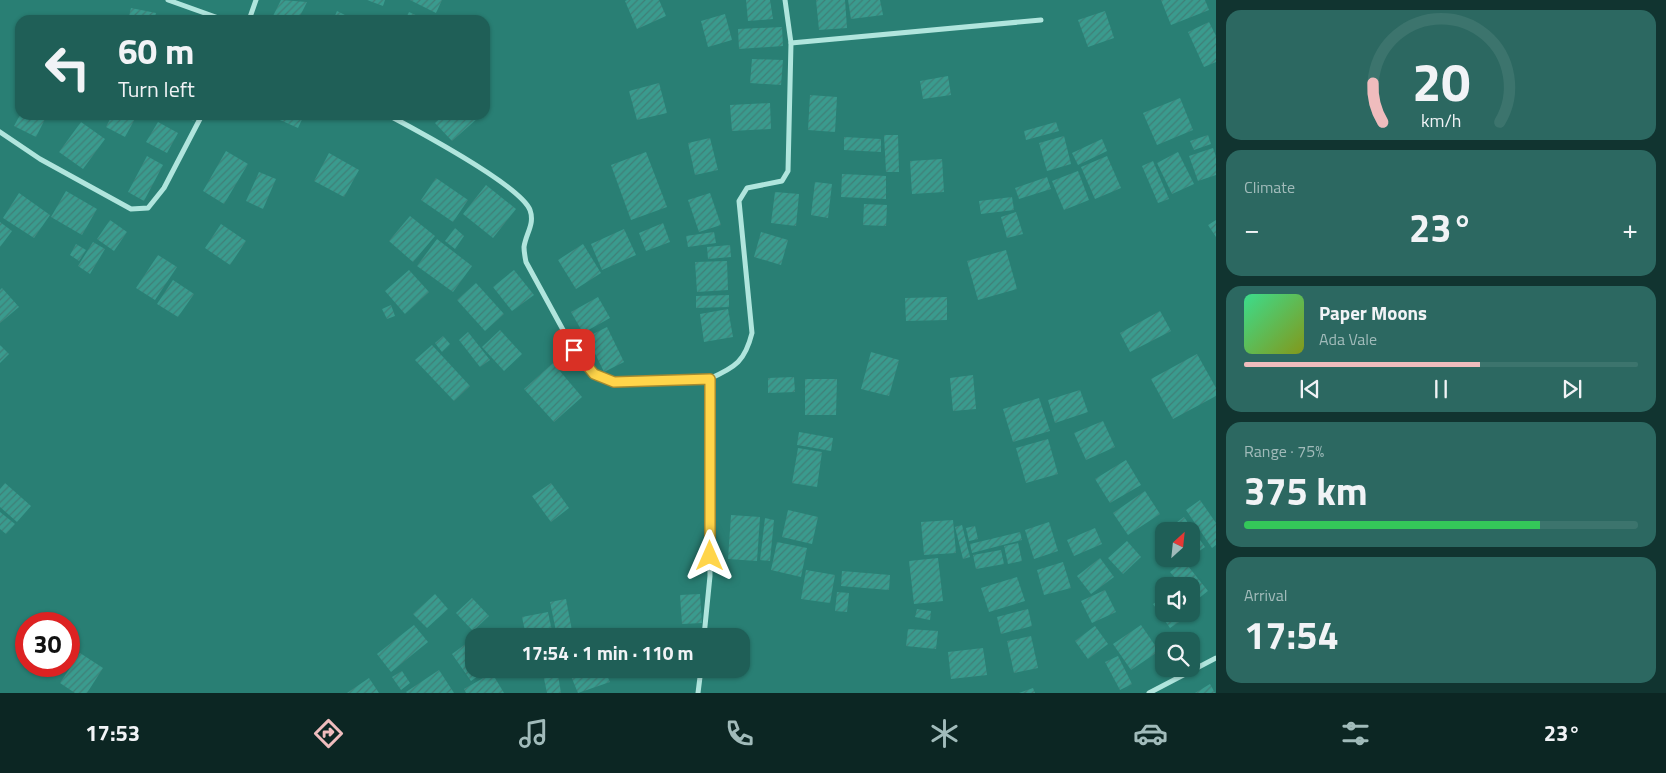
<!DOCTYPE html>
<meta charset="utf-8">
<style>
:root{--surface:#1f5f57;--page:#2c6861;--text:#f1f3f6;--muted:#a1bbba;--line:#3c746d;--accent:#efbcbd}
body{margin:0;font-family:"Titillium Web",sans-serif;background:var(--page);color:var(--text);height:100vh;display:flex;flex-direction:column;font-size:19px;white-space:nowrap}
*{box-sizing:border-box;margin:0}
p{font-size:16px;color:var(--muted)}
.icon{flex:none;width:28px;height:28px;fill:none;stroke:currentColor;stroke-width:2;stroke-linecap:round;stroke-linejoin:round}
.map{position:relative;flex:1;overflow:hidden}
.side{display:flex;flex-direction:column;gap:10px;padding:10px;background:#113430;width:450px}
.side>*{flex:none}
.top-card{position:absolute;left:15px;top:15px;width:475px;height:105px;border-radius:15px;box-shadow:0 1px 4px #0004;background:#1f5f57;color:var(--text);overflow:hidden}
.needle{width:32px;rotate:27deg}
.buttons{position:absolute;left:1155px;top:522px;display:grid;gap:10px}
.buttons a{display:grid;place-items:center;width:45px;height:45px;border-radius:10px;background:var(--surface);box-shadow:0 1px 4px #0004;font-size:25px}
.speed{position:absolute;left:15px;top:612px;display:flex;gap:10px;font-size:25px;font-weight:700;text-align:center}
.speed>*{display:grid;place-content:center;width:65px;height:65px;border-radius:50%;background:var(--surface);box-shadow:0 1px 4px #0004;line-height:1}
.speed .limit{border:8px solid #d22;background:#fff;color:#111}
.pin{position:absolute;display:grid;place-items:center;width:42px;height:42px;color:#fff;margin:-21px;border-radius:10px;box-shadow:0 2px 8px #0006}
.me{position:absolute;width:55px;margin:-28px;rotate:0deg;stroke-linejoin:round;filter:drop-shadow(0 0 4px #0008)}
.turn{display:flex;align-items:center;gap:18px;height:105px;padding:0 20px;font-size:22px}
.turn .icon{width:65px;height:65px;stroke-width:2.5}
.turn b{display:block;font-size:35px;line-height:42px}
.big{font-size:38px;font-weight:700;line-height:1.1}
.side .widget{flex:1;display:flex;flex-direction:column;justify-content:center;gap:8px;min-width:0;padding:0 18px;border-radius:15px;background:var(--page)}
.side .dial{align-items:center;gap:0}
.dial svg{height:130px;overflow:visible;fill:none;stroke:var(--line);stroke-width:7;stroke-linecap:round;text-anchor:middle}
.dial text{fill:var(--text);stroke:none}
.song{display:flex;align-items:center;gap:15px}
.cover{width:60px;height:60px;border-radius:8px;background:linear-gradient(135deg,hsl(150 70% 55%),hsl(70 70% 35%))}
.played{height:5px;border-radius:2px;background:linear-gradient(90deg,var(--accent) 60%,var(--line) 60%)}
.keys{display:flex;justify-content:space-around;direction:ltr}
.heat{display:flex;justify-content:space-between;align-items:center;font-size:28px;direction:ltr}
.charge{height:8px;border-radius:4px;background:linear-gradient(90deg,#34c759 75%,var(--line) 0)}
.trip{position:absolute;left:465px;top:628px;width:285px;height:50px;border-radius:15px;background:var(--surface);box-shadow:0 1px 4px #0004;font-weight:700;line-height:50px;text-align:center}
.tab-bar{display:flex;height:80px;justify-content:space-around;align-items:center;background:#0c2623;color:var(--muted)}
.tab-bar .icon{width:35px;height:35px}
.tab-bar .current{color:var(--accent)}
.tab-bar b{font-size:22px;color:var(--text)}
main{display:flex;flex:1;min-height:0}
.map>svg:first-child{display:block}
</style>
<main>
<div class="map">
<svg width="1216" height="693" viewBox="0 0 1216 693">
<defs>
<pattern id="building-hatch" width="6" height="6" patternUnits="userSpaceOnUse" patternTransform="scale(1.25)"><rect width="6" height="6" fill="#3a9b8e"/><path d="M-1 1l2-2M0 6l6-6M5 7l2-2" fill="none" stroke="#407f77"/></pattern>
</defs>
<rect width="100%" height="100%" fill="#297f74"/>
<!-- building -->
<g fill="url(#building-hatch)">
<polygon points="281,0 307,2 298,20 272,18"/>
<polygon points="367,0 385,0 383,6"/>
<polygon points="410,0 442,0 436,13"/>
<polygon points="627,0 659,0 666,16 637,29 625,1"/>
<polygon points="746,0 770,0 773,19 748,21"/>
<polygon points="816,0 845,0 847,28 819,30"/>
<polygon points="848,0 880,0 883,15 851,19"/>
<polygon points="1161,0 1205,0 1209,10 1171,25"/>
<polygon points="131,8 156,13 154,20 128,20"/>
<polygon points="337,11 355,20 333,20"/>
<polygon points="1105,11 1114,38 1088,47 1078,20"/>
<polygon points="409,12 426,20 405,20"/>
<polygon points="725,14 732,40 708,47 701,21"/>
<polygon points="1209,22 1216,36 1216,62 1204,67 1188,32"/>
<polygon points="782,27 783,46 739,49 738,29"/>
<polygon points="752,59 783,60 781,85 750,83"/>
<polygon points="948,76 951,95 923,99 920,81"/>
<polygon points="659,83 667,113 637,120 629,91"/>
<polygon points="810,95 837,97 835,132 808,130"/>
<polygon points="1180,98 1193,130 1157,145 1143,113"/>
<polygon points="770,103 771,129 732,131 730,105"/>
<polygon points="20,115 47,115 36,137 14,126"/>
<polygon points="112,115 137,115 125,137 106,127"/>
<polygon points="179,115 197,115 194,121"/>
<polygon points="282,115 304,115 298,128 280,120"/>
<polygon points="444,115 475,115 478,118 452,141 435,123"/>
<polygon points="81,122 105,139 83,169 59,152"/>
<polygon points="158,122 178,133 167,153 146,142"/>
<polygon points="1056,122 1059,131 1026,140 1024,131"/>
<polygon points="884,135 898,135 899,172 886,172"/>
<polygon points="1208,135 1211,144 1194,150 1190,141"/>
<polygon points="1064,136 1071,164 1047,171 1039,143"/>
<polygon points="844,137 881,139 881,152 844,150"/>
<polygon points="710,138 718,170 695,175 688,143"/>
<polygon points="1102,139 1107,151 1078,165 1072,153"/>
<polygon points="1213,148 1216,157 1216,175 1198,181 1189,156"/>
<polygon points="226,151 248,164 224,204 203,191"/>
<polygon points="646,152 667,207 631,220 611,165"/>
<polygon points="1178,152 1194,184 1172,194 1157,163"/>
<polygon points="329,153 359,170 344,197 314,181"/>
<polygon points="147,156 163,165 144,201 128,192"/>
<polygon points="1107,156 1121,188 1095,199 1081,167"/>
<polygon points="942,159 944,192 912,194 910,161"/>
<polygon points="1153,161 1169,199 1158,203 1142,166"/>
<polygon points="1078,171 1089,200 1064,210 1052,181"/>
<polygon points="259,172 276,179 263,209 246,201"/>
<polygon points="842,174 886,176 886,199 841,197"/>
<polygon points="1047,177 1051,189 1019,199 1015,188"/>
<polygon points="436,178 468,200 453,222 421,200"/>
<polygon points="815,182 832,184 828,218 811,215"/>
<polygon points="486,185 516,209 493,238 463,214"/>
<polygon points="66,191 97,209 82,235 51,217"/>
<polygon points="775,192 799,194 796,226 771,223"/>
<polygon points="19,193 50,215 34,238 3,218"/>
<polygon points="710,193 721,225 699,232 688,200"/>
<polygon points="1012,197 1014,210 981,214 979,201"/>
<polygon points="864,204 887,205 886,226 863,225"/>
<polygon points="1016,212 1023,234 1007,238 1001,217"/>
<polygon points="410,216 435,236 413,262 389,241"/>
<polygon points="110,220 127,232 114,251 97,239"/>
<polygon points="1216,220 1216,237 1208,225"/>
<polygon points="0,222 12,231 0,247"/>
<polygon points="663,223 670,242 646,251 639,233"/>
<polygon points="221,224 246,241 230,265 205,248"/>
<polygon points="455,228 464,236 455,249 445,241"/>
<polygon points="624,229 636,255 602,270 591,244"/>
<polygon points="714,232 716,243 688,247 686,236"/>
<polygon points="761,232 788,240 781,265 754,257"/>
<polygon points="437,239 472,266 453,292 417,266"/>
<polygon points="93,242 105,249 90,274 78,266"/>
<polygon points="76,244 86,250 79,261 70,255"/>
<polygon points="583,244 601,273 576,289 558,260"/>
<polygon points="730,245 731,257 708,259 707,247"/>
<polygon points="1006,250 1017,289 978,300 967,261"/>
<polygon points="158,255 177,267 155,300 136,288"/>
<polygon points="727,261 728,290 697,292 695,262"/>
<polygon points="409,270 429,292 405,314 385,291"/>
<polygon points="514,270 534,295 512,311 493,287"/>
<polygon points="173,280 194,294 178,317 157,304"/>
<polygon points="476,283 504,314 485,331 457,300"/>
<polygon points="2,288 19,307 0,323 0,290"/>
<polygon points="729,295 729,307 696,308 696,296"/>
<polygon points="598,297 610,318 583,333 571,312"/>
<polygon points="947,297 947,320 906,321 905,298"/>
<polygon points="391,305 395,316 387,319 382,309"/>
<polygon points="728,309 733,337 704,342 700,314"/>
<polygon points="1160,311 1171,331 1130,352 1120,333"/>
<polygon points="607,327 624,362 604,372 587,337"/>
<polygon points="500,330 522,354 504,371 482,347"/>
<polygon points="468,332 490,360 480,367 459,340"/>
<polygon points="443,336 450,344 442,352 435,343"/>
<polygon points="0,345 9,354 0,363"/>
<polygon points="432,345 470,386 454,401 415,360"/>
<polygon points="871,352 899,360 889,396 861,389"/>
<polygon points="1197,354 1216,388 1216,396 1173,419 1151,379"/>
<polygon points="553,363 582,397 554,422 524,389"/>
<polygon points="973,375 976,409 953,411 950,378"/>
<polygon points="794,377 795,392 768,393 768,378"/>
<polygon points="805,379 837,379 836,415 805,415"/>
<polygon points="1080,390 1088,412 1055,423 1048,400"/>
<polygon points="1039,398 1050,431 1013,442 1003,409"/>
<polygon points="1103,421 1115,447 1086,460 1074,433"/>
<polygon points="799,432 833,438 831,451 797,445"/>
<polygon points="1048,439 1058,474 1026,483 1016,448"/>
<polygon points="798,448 822,452 817,487 792,483"/>
<polygon points="1126,460 1141,485 1110,503 1095,479"/>
<polygon points="5,483 31,506 17,522 0,507 0,489"/>
<polygon points="551,483 569,508 551,522 532,496"/>
<polygon points="1145,491 1160,514 1128,535 1113,513"/>
<polygon points="1200,500 1216,523 1216,545 1212,548 1186,510"/>
<polygon points="788,510 818,517 812,544 782,537"/>
<polygon points="0,512 15,524 6,534 0,529"/>
<polygon points="731,515 760,517 757,561 728,559"/>
<polygon points="1184,517 1205,547 1191,557 1191,531 1173,531 1170,527"/>
<polygon points="765,518 774,520 770,561 760,560"/>
<polygon points="953,520 956,553 924,555 921,522"/>
<polygon points="1049,522 1058,551 1034,559 1025,530"/>
<polygon points="962,525 970,557 963,559 955,527"/>
<polygon points="975,526 978,539 969,541 966,528"/>
<polygon points="1095,528 1102,544 1074,556 1067,540"/>
<polygon points="1020,532 1022,540 972,553 970,544"/>
<polygon points="1127,541 1141,557 1123,574 1108,558"/>
<polygon points="777,542 807,548 801,577 771,570"/>
<polygon points="1018,543 1022,561 1008,564 1004,546"/>
<polygon points="1001,550 1004,564 976,569 973,555"/>
<polygon points="938,558 943,601 914,604 909,561"/>
<polygon points="1100,558 1114,577 1091,594 1077,576"/>
<polygon points="1184,561 1208,591 1194,602 1191,598 1191,586 1182,586 1170,572"/>
<polygon points="1063,562 1071,588 1044,595 1037,570"/>
<polygon points="806,570 835,575 830,603 801,599"/>
<polygon points="842,571 890,575 889,590 841,586"/>
<polygon points="1017,577 1025,601 989,612 981,588"/>
<polygon points="1105,590 1116,612 1092,623 1081,601"/>
<polygon points="837,592 849,593 847,612 835,611"/>
<polygon points="435,594 448,609 427,628 413,614"/>
<polygon points="700,594 702,623 682,624 680,595"/>
<polygon points="1164,597 1164,614 1191,614 1170,628 1153,604"/>
<polygon points="472,598 489,616 473,631 456,613"/>
<polygon points="566,599 573,636 557,636 550,602"/>
<polygon points="917,609 931,611 930,620 915,617"/>
<polygon points="1028,609 1032,626 1001,634 997,617"/>
<polygon points="548,612 553,636 526,636 522,617"/>
<polygon points="414,625 428,642 391,672 377,654"/>
<polygon points="1141,625 1159,651 1131,670 1113,644"/>
<polygon points="1095,626 1108,644 1088,659 1075,641"/>
<polygon points="908,629 938,631 936,649 906,646"/>
<polygon points="1031,636 1038,668 1014,673 1007,641"/>
<polygon points="474,638 474,669 488,669 471,681 452,654"/>
<polygon points="69,645 77,651 69,661"/>
<polygon points="983,648 987,675 951,679 948,652"/>
<polygon points="80,653 103,668 87,693 75,693 60,683"/>
<polygon points="1118,656 1132,684 1120,690 1105,662"/>
<polygon points="542,669 557,669 561,693 547,693"/>
<polygon points="568,669 604,669 610,682 578,693"/>
<polygon points="439,670 454,693 407,693 406,692"/>
<polygon points="402,671 410,683 401,690 392,677"/>
<polygon points="492,673 504,693 466,693 464,689"/>
<polygon points="369,678 379,693 347,693"/>
<polygon points="1210,684 1215,693 1195,693"/>
<polygon points="1033,688 1035,693 1019,693"/>
</g>
<g fill="none" stroke-linecap="round" stroke-linejoin="round">
<!-- street -->
<g stroke="#b0e5dd" stroke-width="5">
<polyline points="168,0 224,20"/>
<polyline points="249,20 256,0"/>
<polyline points="791,43 1041,20"/>
<path d="M388 115C416 130 520 185 530 210 535 224 526 233 524 247 524 251 525 257 526 262L574 350 594 374 614 382 709 379"/>
<polyline points="0,132 40,159 131,209 148,208 164,188 202,115"/>
<path d="M704 636 710 576 709 379C736 367 745 361 752 333L739 201 747 188 782 181 788 171 791 43 785 0"/>
<polyline points="698,693 701,669"/>
<polyline points="1149,693 1216,658"/>
</g>
</g>
<g fill="none" stroke-linecap="round" stroke-linejoin="round">
<!-- route casing -->
<g stroke="#a68a30" stroke-width="12">
<polyline id="route" points="574,350 594,374 614,382 710,379 710,556"/>
</g>
<!-- route -->
<use href="#route" stroke="#ffd54a" stroke-width="9"/>
</g>
</svg>
<div class="buttons">
<a><svg class="needle" viewBox="-14 -14 28 28"><path d="M0-13l5 13h-10z" fill="#e53935"/><path d="M0 13l5-13h-10z" fill="#a1bbba"/></svg></a>
<a><svg class="icon" aria-label="sound" viewBox="0 0 24 24"><path d="M4 9h4l5-4v14l-5-4H4zM17 9q2 3 0 6"/></svg></a>
<a><svg class="icon" aria-label="search" viewBox="0 0 24 24"><circle cx="10" cy="10" r="6"/><path d="M15 15l6 6"/></svg></a>
</div>
<div class="speed"><div class="limit">30</div></div>
<div class="pin" style="left:574px;top:350px;background:#d93025"><svg class="icon" aria-label="arrive" viewBox="0 0 24 24"><path d="M6 21V4h12l-3 4 3 4H6"/></svg></div>
<svg class="me" style="left:710px;top:556px" viewBox="-20 -20 40 40"><path d="M0-17L14 15 0 8-14 15z" fill="#ffd54a" stroke="#fff" stroke-width="4"/></svg>
<div class="trip">17:54 · 1 min · 110 m</div>
<div class="top-card">
<div class="turn"><svg class="icon" aria-label="left" viewBox="0 0 24 24"><path d="M17 20v-9H6M10 6l-5 5 5 5"/></svg><div><b>60 m</b>Turn left</div></div>
</div>
</div>
<section class="side">
<div class="widget dial"><svg viewBox="0 0 100 80">
<path d="M14 69A42 42 0 1 1 86 69"/>
<path d="M14 69A42 42 0 0 1 8 45" stroke="#efbcbd"/>
<text x="50" y="56" font-size="32" font-weight="700">20</text>
<text x="50" y="72" font-size="11">km/h</text>
</svg></div>
<div class="widget"><p>Climate</p>
<div class="heat"><a>−</a><b class="big">23°</b><a>+</a></div>
</div>
<div class="widget">
<div class="song"><i class="cover"></i><div><b>Paper Moons</b><p>Ada Vale</p></div></div>
<div class="played"></div>
<div class="keys"><svg class="icon" aria-label="previous" viewBox="0 0 24 24"><path d="M18 5L8 12l10 7zM5 5v14"/></svg><svg class="icon" aria-label="pause" viewBox="0 0 24 24"><path d="M8 5v14M16 5v14"/></svg><svg class="icon" aria-label="next" viewBox="0 0 24 24"><path d="M6 5l10 7-10 7zM19 5v14"/></svg></div>
</div>
<div class="widget"><p>Range · 75%</p><b class="big">375 km</b><div class="charge"></div></div>
<div class="widget"><p>Arrival</p><b class="big">17:54</b></div>
</section>
</main>
<nav class="tab-bar">
<b>17:53</b>
<svg class="icon current" aria-label="directions" viewBox="0 0 24 24"><path d="M12 3l9 9-9 9-9-9zM9 14v-3h6M13 9l2 2-2 2"/></svg>
<svg class="icon" aria-label="music" viewBox="0 0 24 24"><path d="M9 18V5l10-2v13"/><circle cx="6" cy="18" r="3"/><circle cx="16" cy="16" r="3"/></svg>
<svg class="icon" aria-label="phone" viewBox="0 0 24 24"><path d="M5 4h4l2 5-3 2q2 4 5 5l2-3 5 2v4C11 20 4 13 5 4z"/></svg>
<svg class="icon" aria-label="climate" viewBox="0 0 24 24"><path d="M12 3v18M4 7l16 10M4 17L20 7"/></svg>
<svg class="icon" aria-label="car" viewBox="0 0 24 24"><path d="M5 17H2v-5l4-1 3-4h7l3 4 3 1v5h-3M9 17h6M6 11h13"/><circle cx="7" cy="17" r="2"/><circle cx="17" cy="17" r="2"/></svg>
<svg class="icon" aria-label="filters" viewBox="0 0 24 24"><path d="M4 7h16M4 17h16"/><circle cx="9" cy="7" r="2"/><circle cx="15" cy="17" r="2"/></svg>
<b>23°</b>
</nav>
